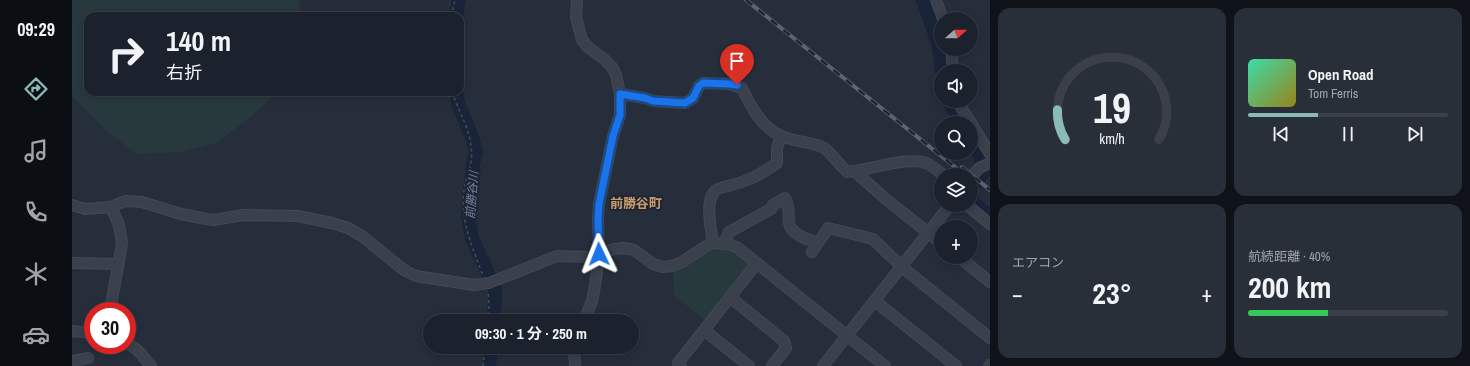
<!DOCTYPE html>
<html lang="ja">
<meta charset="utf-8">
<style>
:root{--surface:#1c222d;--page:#292f39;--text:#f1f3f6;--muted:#a0a4aa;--line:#3a3f49;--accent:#8bbbb9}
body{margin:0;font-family:"Archivo Narrow","Noto Sans JP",sans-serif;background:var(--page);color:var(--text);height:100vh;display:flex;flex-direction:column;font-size:15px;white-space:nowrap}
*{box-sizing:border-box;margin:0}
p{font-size:13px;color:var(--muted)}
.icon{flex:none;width:22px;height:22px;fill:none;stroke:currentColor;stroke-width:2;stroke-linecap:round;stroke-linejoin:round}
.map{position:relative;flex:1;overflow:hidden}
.sheet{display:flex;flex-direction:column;gap:8px;padding:8px;background:#0f1319;width:480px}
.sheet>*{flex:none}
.guide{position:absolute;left:12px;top:12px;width:380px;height:84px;border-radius:12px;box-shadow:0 2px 10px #0003,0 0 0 1px var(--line);background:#1c222d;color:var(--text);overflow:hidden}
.needle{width:26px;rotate:69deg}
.fabs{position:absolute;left:862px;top:12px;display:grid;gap:8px}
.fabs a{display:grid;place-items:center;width:44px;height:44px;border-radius:50%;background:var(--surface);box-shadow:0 2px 10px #0003,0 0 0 1px var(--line);font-size:20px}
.speed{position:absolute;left:12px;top:302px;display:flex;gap:8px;font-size:20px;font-weight:700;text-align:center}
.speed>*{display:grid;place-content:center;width:52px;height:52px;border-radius:50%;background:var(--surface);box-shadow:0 2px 10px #0003,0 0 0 1px var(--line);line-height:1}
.speed .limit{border:6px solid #d22;background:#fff;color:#111}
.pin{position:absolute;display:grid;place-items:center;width:34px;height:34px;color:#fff;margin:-41px -17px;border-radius:50% 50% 50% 0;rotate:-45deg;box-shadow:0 0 4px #0007}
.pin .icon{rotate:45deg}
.me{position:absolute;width:44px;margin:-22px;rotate:358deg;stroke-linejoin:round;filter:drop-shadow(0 0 3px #0008)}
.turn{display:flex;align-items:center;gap:14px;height:84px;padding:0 16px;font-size:18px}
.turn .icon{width:52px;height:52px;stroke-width:2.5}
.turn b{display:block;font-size:28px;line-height:34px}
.big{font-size:30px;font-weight:700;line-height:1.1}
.sheet .widget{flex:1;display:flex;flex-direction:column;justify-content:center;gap:6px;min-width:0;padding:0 14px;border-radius:12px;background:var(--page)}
.sheet .dial{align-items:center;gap:0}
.dial svg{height:104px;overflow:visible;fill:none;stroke:var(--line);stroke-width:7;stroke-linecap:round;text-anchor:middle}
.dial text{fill:var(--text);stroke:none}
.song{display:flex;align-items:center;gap:12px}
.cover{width:48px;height:48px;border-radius:6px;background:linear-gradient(135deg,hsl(160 70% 55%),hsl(50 70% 35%))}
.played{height:4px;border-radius:2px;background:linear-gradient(90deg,var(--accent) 35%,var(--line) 35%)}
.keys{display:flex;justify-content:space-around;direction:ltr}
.heat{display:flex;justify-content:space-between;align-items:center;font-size:22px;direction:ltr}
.charge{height:6px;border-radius:3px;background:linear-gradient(90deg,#34c759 40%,var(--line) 0)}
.sheet .tiles{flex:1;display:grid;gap:8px;grid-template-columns:repeat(2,1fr)}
.trip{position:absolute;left:351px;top:314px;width:216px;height:40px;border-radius:20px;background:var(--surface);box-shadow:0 2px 10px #0003,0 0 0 1px var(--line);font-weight:700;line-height:40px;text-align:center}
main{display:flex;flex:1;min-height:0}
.menu{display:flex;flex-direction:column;width:72px;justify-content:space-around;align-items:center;background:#0b0e12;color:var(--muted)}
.menu .icon{width:28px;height:28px}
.menu .current{color:var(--accent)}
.menu b{font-size:18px;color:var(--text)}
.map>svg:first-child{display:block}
</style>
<main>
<nav class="menu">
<b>09:29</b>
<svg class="icon current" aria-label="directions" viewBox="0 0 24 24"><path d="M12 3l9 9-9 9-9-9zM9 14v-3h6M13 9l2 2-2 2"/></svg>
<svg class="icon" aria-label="music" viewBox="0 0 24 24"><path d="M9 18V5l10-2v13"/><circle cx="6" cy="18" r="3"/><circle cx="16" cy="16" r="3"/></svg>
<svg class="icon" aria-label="phone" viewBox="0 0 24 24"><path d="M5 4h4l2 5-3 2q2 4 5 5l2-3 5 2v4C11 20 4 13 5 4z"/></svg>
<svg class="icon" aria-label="climate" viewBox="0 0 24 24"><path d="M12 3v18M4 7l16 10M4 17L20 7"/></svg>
<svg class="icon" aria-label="car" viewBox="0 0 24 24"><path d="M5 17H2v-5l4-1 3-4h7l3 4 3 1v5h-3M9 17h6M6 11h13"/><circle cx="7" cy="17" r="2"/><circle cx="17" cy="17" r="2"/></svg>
</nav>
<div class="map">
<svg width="918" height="366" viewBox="0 0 918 366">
<rect width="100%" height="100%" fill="#262e3c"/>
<!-- green -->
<g fill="#28393d">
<polygon points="0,0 227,0 228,16 16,16 16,92 206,92 177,118 144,143 108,152 65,154 30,127 0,95"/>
<polygon points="657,246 686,268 636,323 602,295 601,268 636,247"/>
</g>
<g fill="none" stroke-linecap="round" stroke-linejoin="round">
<!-- river -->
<g stroke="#1a2439" stroke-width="14">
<polyline points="851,0 867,46 870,71"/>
<polyline points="384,16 387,0"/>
<polyline points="384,92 386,103 401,140 404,152 401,164 400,180 398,189 396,217 400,238 423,289 423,303 421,321"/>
<polyline points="877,101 889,123"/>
<polyline points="899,141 910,161 918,168"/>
<polyline points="899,188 916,167"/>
<polyline points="899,198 901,203 918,216"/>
<polyline points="417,366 419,347"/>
</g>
<!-- minor casing -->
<g stroke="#434955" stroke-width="12">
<g id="minor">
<polyline points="505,0 504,17 510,40 517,48 532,59 540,67 544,75 548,94 548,115 541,136 527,204 526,219 527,254 523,286 520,301 512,321"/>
<polyline points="864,0 871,19"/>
<polyline points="879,49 881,71"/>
<path d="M548 94 573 98 581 101 613 103 621 98 627 86 631 83 658 84 670 88C678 105 690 128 709 136 721 141 736 142 748 146L754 149 775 172C795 171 837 155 856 164 861 166 866 171 871 175"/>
<polyline points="887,101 888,106 899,123"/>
<polyline points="899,123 918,154"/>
<polyline points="782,171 815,200 869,243"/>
<polyline points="899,178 907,168 918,163"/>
<polyline points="0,205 13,209 39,207 53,201 70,202 109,214 134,219 142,220 171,215 226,216 260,223 276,228 290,236 332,270 344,276 402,285 417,283 485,256 519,257 542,249 552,248 562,250 581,264 591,267 600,266 610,262 634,246 641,243 657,244 666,248 813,366"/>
<polyline points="895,205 918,224"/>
<path d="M641 243C639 230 633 203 642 192 645 188 651 187 656 186 676 181 688 175 705 163V148L709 136"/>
<path d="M652 244 657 232 699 209 701 205 713 198C718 206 716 214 717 223 719 235 737 240 746 243"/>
<polyline points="740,252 756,228 801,239 830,267 918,338"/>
<polyline points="887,257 918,282"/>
<polyline points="0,263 47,264"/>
<polyline points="658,297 712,341 714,348 700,366"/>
<polyline points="803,301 884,366"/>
<polyline points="38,311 50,243 47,225 39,207"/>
<polyline points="632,330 677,366"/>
<polyline points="0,331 21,333"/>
<path d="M55 343C65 347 72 358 79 366"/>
<polyline points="502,347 503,366"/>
<polyline points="0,361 16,358"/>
<polyline points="609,366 606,363 685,263"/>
<polyline points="751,366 878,205"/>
<polyline points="917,366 918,365"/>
</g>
</g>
<!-- path -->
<g stroke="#415255" stroke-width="1.5" stroke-dasharray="3 3" stroke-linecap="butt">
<polyline points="379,16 383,0"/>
<path d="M380 92C386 110 397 127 399 146 402 164 394 175 392 191 388 222 401 248 411 276"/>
<polyline points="415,321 417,306 416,291"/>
<polyline points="411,366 413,347"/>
</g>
<!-- minor -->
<use href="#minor" stroke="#3a404c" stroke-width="10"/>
<!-- rail casing -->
<g stroke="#5c6472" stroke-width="4">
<g id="rail">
<polyline points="674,0 893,175"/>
<polyline points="890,167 918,190"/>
</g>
</g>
<!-- rail -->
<use href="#rail" stroke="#1f2531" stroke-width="2.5" stroke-dasharray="8" stroke-linecap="butt"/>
</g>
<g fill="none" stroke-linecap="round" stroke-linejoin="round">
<!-- route casing -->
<g stroke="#114b97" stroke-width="10">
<polyline id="route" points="527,254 526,219 527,204 541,136 548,115 548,94 573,98 581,101 613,103 621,98 627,86 631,83 658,84 665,85"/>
</g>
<!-- route -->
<use href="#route" stroke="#1a73e8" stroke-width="7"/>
</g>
<g text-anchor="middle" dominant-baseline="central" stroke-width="4" stroke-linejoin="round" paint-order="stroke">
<!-- water labels -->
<g font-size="12" font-style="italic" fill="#7283a3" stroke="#1f2531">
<text transform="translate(400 195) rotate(-85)">前勝谷川</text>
</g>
<!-- quarter labels -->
<g font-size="13" font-weight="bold" fill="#cb9c6c" stroke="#1f2531">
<text x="564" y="203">前勝谷町</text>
</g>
</g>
</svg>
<div class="fabs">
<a><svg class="needle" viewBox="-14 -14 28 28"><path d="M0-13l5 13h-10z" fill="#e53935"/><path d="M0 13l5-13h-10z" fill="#a0a4aa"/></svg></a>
<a><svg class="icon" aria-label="sound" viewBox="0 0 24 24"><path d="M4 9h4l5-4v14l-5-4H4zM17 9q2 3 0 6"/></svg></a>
<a><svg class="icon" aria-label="search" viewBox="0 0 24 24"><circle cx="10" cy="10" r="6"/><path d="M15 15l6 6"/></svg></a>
<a><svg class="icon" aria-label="layers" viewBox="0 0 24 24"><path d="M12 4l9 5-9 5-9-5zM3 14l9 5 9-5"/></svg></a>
<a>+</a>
</div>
<div class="speed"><div class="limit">30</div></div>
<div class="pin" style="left:665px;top:85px;background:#d93025"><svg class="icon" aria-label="arrive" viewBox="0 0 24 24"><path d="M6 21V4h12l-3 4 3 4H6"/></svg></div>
<svg class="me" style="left:527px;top:254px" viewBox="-20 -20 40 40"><path d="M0-17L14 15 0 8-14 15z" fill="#1a73e8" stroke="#fff" stroke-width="4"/></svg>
<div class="trip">09:30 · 1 分 · 250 m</div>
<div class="guide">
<div class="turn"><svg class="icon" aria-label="right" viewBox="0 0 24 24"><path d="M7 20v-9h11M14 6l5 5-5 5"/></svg><div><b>140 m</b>右折</div></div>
</div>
</div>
<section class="sheet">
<div class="tiles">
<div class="widget dial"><svg viewBox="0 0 100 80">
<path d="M14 69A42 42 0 1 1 86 69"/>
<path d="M14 69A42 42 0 0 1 8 46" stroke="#8bbbb9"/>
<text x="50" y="56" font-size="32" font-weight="700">19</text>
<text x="50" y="72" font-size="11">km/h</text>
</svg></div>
<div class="widget">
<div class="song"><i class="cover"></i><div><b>Open Road</b><p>Tom Ferris</p></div></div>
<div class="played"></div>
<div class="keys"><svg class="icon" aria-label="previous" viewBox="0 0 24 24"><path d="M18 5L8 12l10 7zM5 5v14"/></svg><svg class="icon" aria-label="pause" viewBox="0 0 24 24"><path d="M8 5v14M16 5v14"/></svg><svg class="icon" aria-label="next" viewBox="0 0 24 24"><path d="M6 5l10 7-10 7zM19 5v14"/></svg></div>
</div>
<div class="widget"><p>エアコン</p>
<div class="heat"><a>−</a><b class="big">23°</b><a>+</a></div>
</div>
<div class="widget"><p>航続距離 · 40%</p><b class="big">200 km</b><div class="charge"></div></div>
</div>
</section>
</main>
